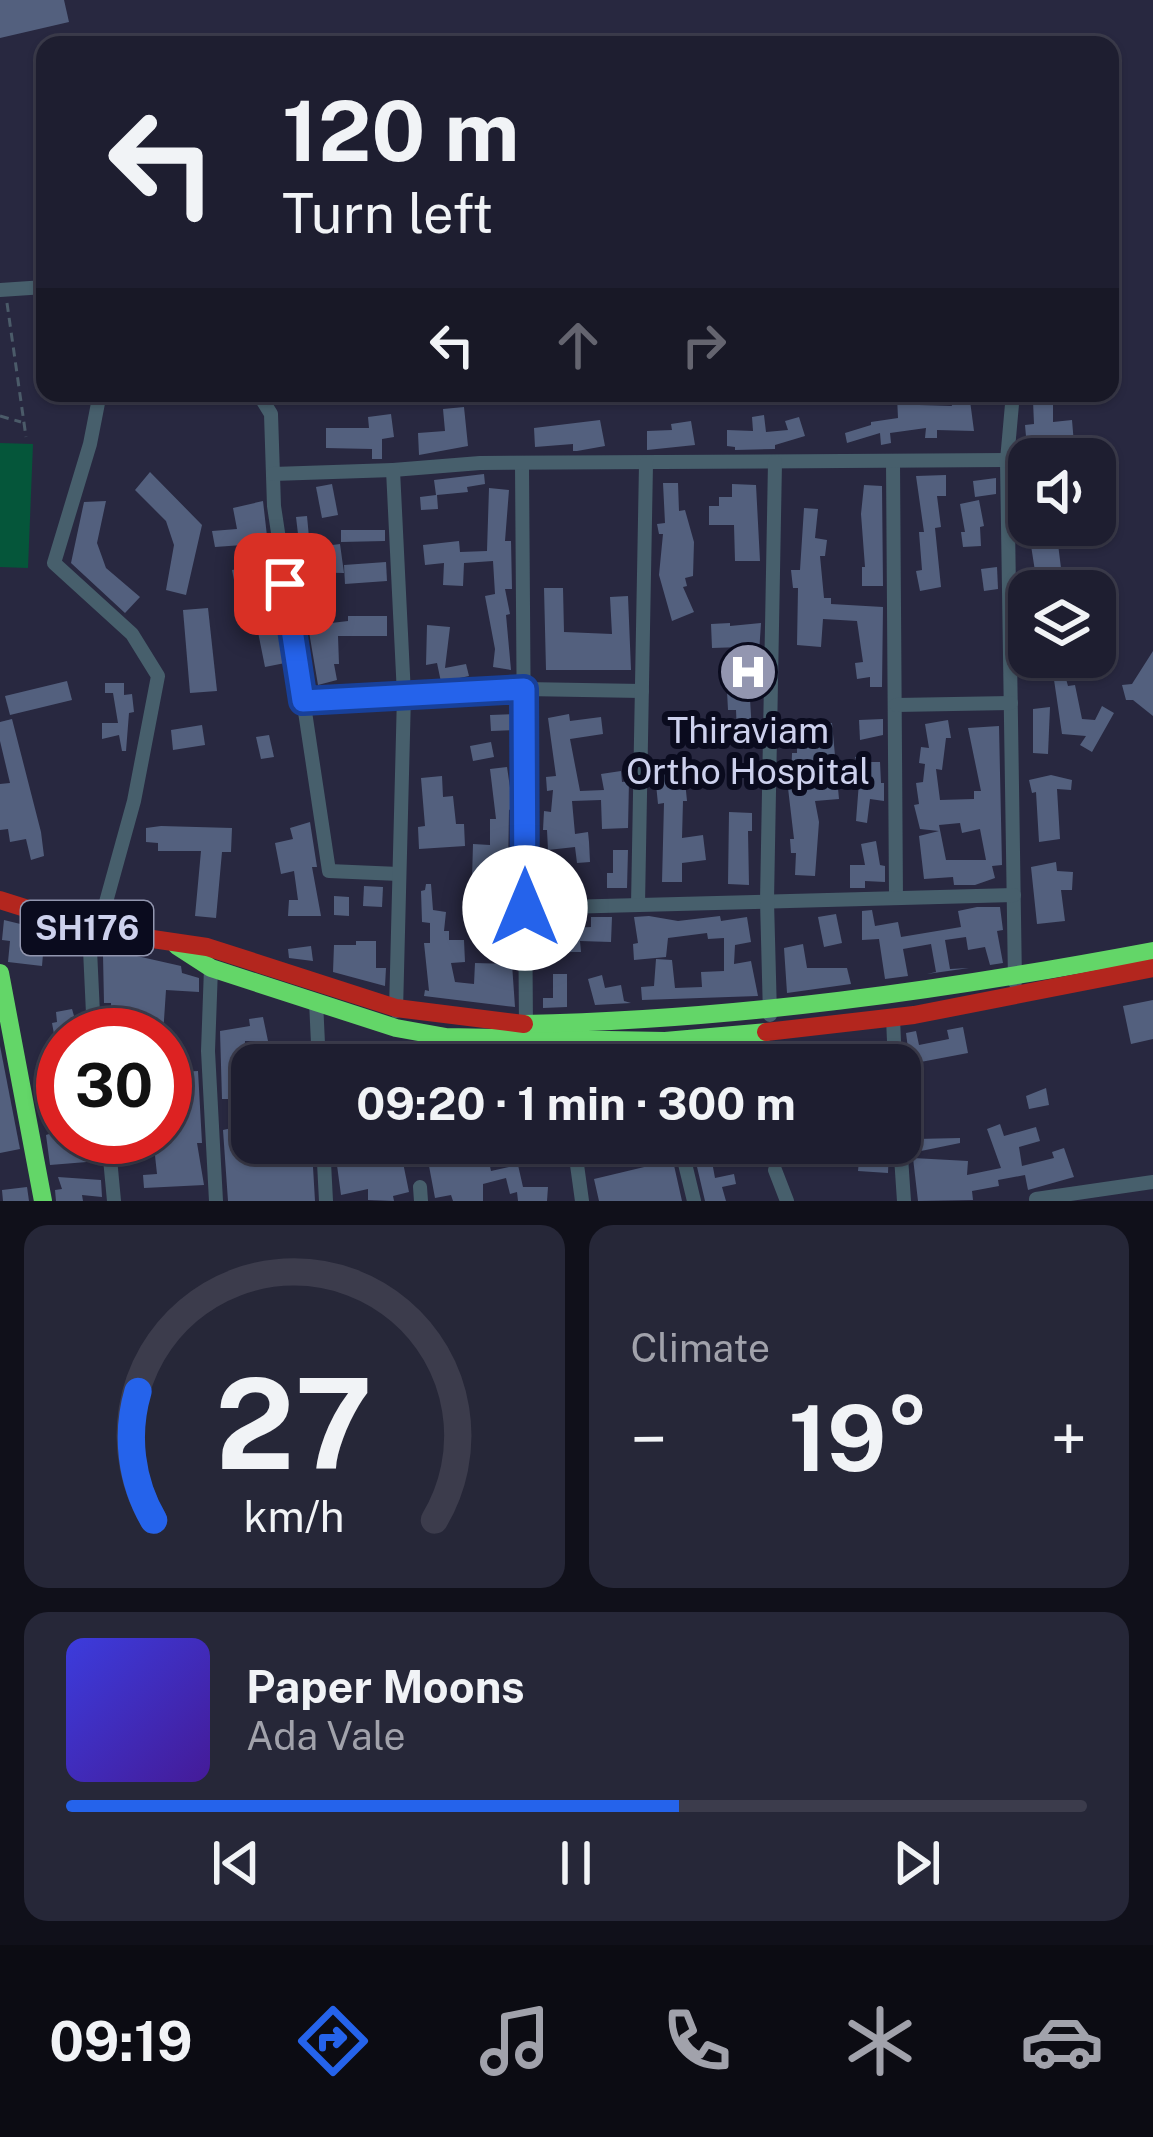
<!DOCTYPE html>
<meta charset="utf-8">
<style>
:root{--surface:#1e1e30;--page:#262738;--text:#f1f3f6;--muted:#a1a2ab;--line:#3c3c4c;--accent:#2563eb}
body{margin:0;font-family:"Public Sans",sans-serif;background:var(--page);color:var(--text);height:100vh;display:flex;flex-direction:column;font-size:45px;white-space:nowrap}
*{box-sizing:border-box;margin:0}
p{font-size:39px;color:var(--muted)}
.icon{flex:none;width:66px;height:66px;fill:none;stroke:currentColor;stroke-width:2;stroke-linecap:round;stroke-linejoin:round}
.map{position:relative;height:1201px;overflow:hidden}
.side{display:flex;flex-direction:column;gap:24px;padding:24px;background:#10101a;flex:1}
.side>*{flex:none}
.banner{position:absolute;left:36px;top:36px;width:1083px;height:366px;border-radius:24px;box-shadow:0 3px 9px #0004,0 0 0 3px var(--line);background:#1e1e30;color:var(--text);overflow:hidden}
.fabs{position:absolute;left:1008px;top:438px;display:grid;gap:24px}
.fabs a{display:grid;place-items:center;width:108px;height:108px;border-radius:24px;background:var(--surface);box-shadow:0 3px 9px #0004,0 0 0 3px var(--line);font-size:60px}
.speed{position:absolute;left:36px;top:1008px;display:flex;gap:24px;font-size:60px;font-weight:700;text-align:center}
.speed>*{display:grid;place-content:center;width:156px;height:156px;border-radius:50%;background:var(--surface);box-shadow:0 3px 9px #0004,0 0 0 3px var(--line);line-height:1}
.speed .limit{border:18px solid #d22;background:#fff;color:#111}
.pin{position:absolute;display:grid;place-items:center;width:102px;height:102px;color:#fff;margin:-51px;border-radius:24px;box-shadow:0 6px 18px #0006}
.me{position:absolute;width:132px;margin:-66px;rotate:0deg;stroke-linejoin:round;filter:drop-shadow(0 0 9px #0008)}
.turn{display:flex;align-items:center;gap:42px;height:252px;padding:0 48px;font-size:54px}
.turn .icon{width:156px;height:156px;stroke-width:2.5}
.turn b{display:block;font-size:84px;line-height:102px}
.lanes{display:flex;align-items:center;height:114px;padding:0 48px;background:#0003;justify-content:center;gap:60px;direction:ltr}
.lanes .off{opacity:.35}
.big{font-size:90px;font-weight:700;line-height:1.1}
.side .widget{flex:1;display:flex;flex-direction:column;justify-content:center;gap:18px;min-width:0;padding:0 42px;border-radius:24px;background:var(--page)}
.side .dial{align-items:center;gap:0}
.dial svg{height:312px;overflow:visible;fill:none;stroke:var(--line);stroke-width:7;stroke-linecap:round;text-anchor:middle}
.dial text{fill:var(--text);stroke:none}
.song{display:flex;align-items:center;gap:36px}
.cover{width:144px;height:144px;border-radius:18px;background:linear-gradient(135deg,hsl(240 70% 55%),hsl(260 70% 35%))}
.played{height:12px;border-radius:6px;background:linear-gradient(90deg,var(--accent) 60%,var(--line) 60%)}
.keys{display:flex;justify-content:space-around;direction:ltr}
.heat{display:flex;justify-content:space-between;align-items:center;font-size:66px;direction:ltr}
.side .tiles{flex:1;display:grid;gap:24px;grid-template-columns:1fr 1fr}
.widget:last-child{grid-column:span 2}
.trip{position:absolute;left:231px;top:1044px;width:690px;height:120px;border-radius:24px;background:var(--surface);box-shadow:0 3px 9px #0004,0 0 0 3px var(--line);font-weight:700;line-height:120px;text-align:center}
.dock{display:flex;height:192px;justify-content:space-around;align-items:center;background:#0c0c13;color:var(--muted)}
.dock .icon{width:84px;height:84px}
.dock .selected{color:var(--accent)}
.dock b{font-size:54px;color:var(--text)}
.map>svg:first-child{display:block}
</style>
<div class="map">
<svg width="1153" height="1201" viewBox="0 0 1153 1201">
<rect width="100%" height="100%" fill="#282840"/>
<!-- green -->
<polygon fill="#05563a" points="0,443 33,444 28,568 0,567"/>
<!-- building -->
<g fill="#53607e" fill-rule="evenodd">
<polygon points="0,0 64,0 69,22 0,38"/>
<polygon points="969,393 974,431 937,430 937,438 925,438 926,428 890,433 891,443 881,445 880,433 847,443 845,433 871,425 871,422 898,418 897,397 918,396 919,405 952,406 949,394"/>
<polygon points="1033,401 1053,401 1053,422 1072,420 1074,444 1046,447 1049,459 1028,459 1025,425 1034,424"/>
<polygon points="464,407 468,446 419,455 418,433 445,431 443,409"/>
<polygon points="391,414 394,437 382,439 382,459 372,459 372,449 326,448 326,428 369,428 368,417"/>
<polygon points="764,415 766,432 788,430 785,421 799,417 805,436 775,445 775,449 735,450 735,447 727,446 727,430 753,431 752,417"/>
<polygon points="600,420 605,446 577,451 573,451 573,444 535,447 534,428"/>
<polygon points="691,421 695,445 647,450 647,431 672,430 671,424"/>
<polygon points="150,472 202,525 186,595 166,590 174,545 166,521 135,490"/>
<polygon points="484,474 485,484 467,487 468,492 437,495 438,509 421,510 420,497 436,495 434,480"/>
<polygon points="946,475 946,496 937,496 941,527 935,528 941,587 920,591 916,571 922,570 919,532 924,532 916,476"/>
<polygon points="996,478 996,494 975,497 973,481"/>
<polygon points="663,483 678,483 679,511 685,510 694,542 693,576 685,578 687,586 683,587 694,612 672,621 659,575 663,534 659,534 657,524 665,523"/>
<polygon points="332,484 338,515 322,518 316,487"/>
<polygon points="732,484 756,485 760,561 735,561 734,525 709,525 709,506 719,506 719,497 732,497"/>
<polygon points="864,485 882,486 883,586 862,586 862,567 865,567 861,514"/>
<polygon points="489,488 509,490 505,541 511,541 512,589 505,589 510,614 506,615 511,670 493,667 495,649 485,596 495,594 493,561 464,563 463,586 443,585 444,563 425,565 423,545 459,541 460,552 487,551"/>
<polygon points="979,500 984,526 980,527 981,546 963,547 961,532 965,532 960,504"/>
<polygon points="106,501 97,543 106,568 140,597 125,613 71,563 84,502"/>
<polygon points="263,501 267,536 260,538 270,585 275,587 281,627 277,628 285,663 265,667 255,617 248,620 242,606 253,601 246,578 234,580 232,570 247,567 243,545 215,547 212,531 237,529 233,508"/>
<polygon points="804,508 818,509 815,538 827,540 825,556 820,556 824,598 831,598 831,604 883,607 882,687 870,687 870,677 857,679 855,663 863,662 857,621 823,619 821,647 797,645 798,588 793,588 791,570 800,570"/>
<polygon points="307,516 310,548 340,544 344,573 295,572 292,551 300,551 296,517"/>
<polygon points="1033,525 1049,525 1051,537 1057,536 1063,584 1037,584 1030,539 1035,539"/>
<polygon points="341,530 385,530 385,541 341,542"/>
<polygon points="386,562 387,581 345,584 344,565"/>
<polygon points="997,567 998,589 984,591 981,569"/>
<polygon points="544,588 563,588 564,632 612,634 610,597 628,596 631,670 546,670"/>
<polygon points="322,601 323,624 348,621 348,616 387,616 387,636 338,636 339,664 334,664 337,680 318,685 304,602"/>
<polygon points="208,608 217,691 190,693 183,610"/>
<polygon points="730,623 730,626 761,623 756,699 750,699 752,732 737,733 736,710 728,710 727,691 741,691 742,647 712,648 711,624"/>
<polygon points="427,625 450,627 445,668 466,664 469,676 441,682 437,663 426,665"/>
<polygon points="1153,651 1153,716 1133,700 1126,700 1122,685 1132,684"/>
<polygon points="1045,657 1060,657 1068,686 1075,685 1082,719 1095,720 1102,706 1114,713 1092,752 1080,745 1086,736 1062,734 1053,673 1050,674"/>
<polygon points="67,681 72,700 10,715 5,696"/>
<polygon points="105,683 124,683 124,695 132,694 134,712 129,713 126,751 122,751 119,735 102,739 102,723 118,723 113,693 105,693"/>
<polygon points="1050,707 1048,754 1033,753 1033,709"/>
<polygon points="513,714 513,730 491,731 490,715"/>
<polygon points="569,714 570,721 601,717 603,734 570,739 580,791 604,790 601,774 621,771 622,782 629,781 628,828 602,829 601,800 572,801 575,834 588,832 589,842 590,862 577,863 575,847 548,850 547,830 543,830 544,811 551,812 553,790 547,791 546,777 556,776 548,718"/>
<polygon points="12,719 41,832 44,856 31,860 26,839 10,842 8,829 0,830 0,784 10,783 0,741 0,722"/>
<polygon points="883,719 883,735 860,740 859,720"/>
<path d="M948 720 951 738H946L942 770 936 769 940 800 974 799V791H981L968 728 999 726 1002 865 992 866 995 878 975 885H954L953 877 924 879 919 836 939 831 920 829 914 805 919 804 916 783 923 782 925 764 919 763 921 747 929 748 925 724ZM960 823 962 833 980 829 986 860H946L939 825Z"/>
<polygon points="797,723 832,723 839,799 815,801 819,822 815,876 795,875 796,853 791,853 790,839 794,839 788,788 791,787 792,753 797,753"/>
<polygon points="202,725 205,745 173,750 171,730"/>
<polygon points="269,735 274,757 261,759 256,737"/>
<polygon points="491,742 494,757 473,761 470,746"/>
<polygon points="866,755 867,762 880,762 881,783 884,783 884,801 870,799 867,823 856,821 860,769 855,757"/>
<polygon points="507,767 513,808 509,810 508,873 514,872 514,920 503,922 499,894 474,897 472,879 473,844 490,845 490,819 496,819 490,769"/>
<polygon points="668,767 670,782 685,781 687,801 683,801 682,838 703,835 706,860 682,863 682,882 662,882 664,803 658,804 656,784 659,784 657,768"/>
<polygon points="1051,775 1072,780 1071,790 1057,789 1060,839 1039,842 1036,792 1032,793 1029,780"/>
<polygon points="442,776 443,797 453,796 456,824 464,824 465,846 419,849 418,827 425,826 421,778"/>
<polygon points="729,812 752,813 752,831 748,831 749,885 728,884"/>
<polygon points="310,822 317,867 312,867 321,916 288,916 289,900 298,900 294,871 281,874 275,843 293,839 290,828"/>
<polygon points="161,826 232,828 231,852 222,852 216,918 195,916 201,851 158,851 158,843 146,842 146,828"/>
<polygon points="876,841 880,865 885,866 885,882 865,881 865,888 850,888 850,865 865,865 861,844"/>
<polygon points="613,850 628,850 627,888 607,888 607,873 613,873"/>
<polygon points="1056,862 1057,871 1073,872 1072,890 1061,890 1065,921 1037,924 1031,867"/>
<polygon points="426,884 431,884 433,910 446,912 444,931 449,931 449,940 464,940 465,962 451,963 455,982 474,984 475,963 512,964 515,1007 424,996 425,990 429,991 424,943 430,943 430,923 422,922 421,891 425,890"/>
<polygon points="364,886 383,887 382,907 363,906"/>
<polygon points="334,896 349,897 349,916 334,915"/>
<polygon points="977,907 1000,907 1003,930 997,931 1003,963 990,965 985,947 968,950 966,937 945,940 950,969 969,968 927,974 936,972 931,944 903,949 908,976 885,979 879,939 862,940 862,911 872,910 875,926 898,922 901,937 961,927 958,911"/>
<polygon points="836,914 842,943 824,947 818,917"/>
<polygon points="649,916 678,921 720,916 721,921 747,917 751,942 735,945 734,964 751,961 758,996 642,1000 641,987 654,986 656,959 672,960 675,988 702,987 701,972 724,971 724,938 708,939 707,933 668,938 666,957 634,960 633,944 638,943 634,917"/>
<polygon points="591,917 612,917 611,942 580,941 581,952 570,952 569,942 549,944 548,929 591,927"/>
<polygon points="4,920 45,930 42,966 8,962 10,941 2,940"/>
<polygon points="356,941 376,941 376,968 386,968 385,986 333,972 334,945 356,945"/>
<polygon points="803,944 807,968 847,968 851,984 787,993 784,948"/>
<polygon points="311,946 313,961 289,958 288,949"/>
<polygon points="128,954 181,966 182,973 199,978 199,992 166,990 163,1035 112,1033 111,1003 104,1003 103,955"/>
<polygon points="553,974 567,974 567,1007 543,1008 543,998 553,998"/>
<polygon points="602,975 605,988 621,985 624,1001 631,1003 595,1005 588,979"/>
<polygon points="1153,1000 1153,1039 1131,1044 1123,1006"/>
<polygon points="72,1009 79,1033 63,1035 63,1056 58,1056 52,1023 57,1022 56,1012"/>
<polygon points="263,1017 268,1041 245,1041 243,1088 246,1088 246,1101 252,1100 252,1151 268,1149 268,1158 312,1150 315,1201 228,1201 223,1130 236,1127 231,1099 222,1099 220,1031 250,1026 249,1019"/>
<polygon points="963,1027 968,1053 910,1064 906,1033 916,1031 919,1045 949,1039 947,1030"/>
<polygon points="165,1040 179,1041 178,1072 198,1071 202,1143 197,1143 204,1185 144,1188 143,1175 157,1174 153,1137 165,1137 168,1132"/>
<polygon points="0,1046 20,1149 0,1153"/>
<polygon points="806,1048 839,1051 838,1065 805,1063"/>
<polygon points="729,1051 731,1065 684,1065 683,1054"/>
<polygon points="1046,1088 1049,1105 1029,1109 1026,1096"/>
<polygon points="63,1091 63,1137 97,1137 99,1161 50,1165 46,1135 52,1133 41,1095"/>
<polygon points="1000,1124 1004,1136 1036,1127 1040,1141 1019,1147 1022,1166 1054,1158 1052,1152 1064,1148 1074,1177 1028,1190 1025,1175 998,1180 999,1186 972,1191 973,1200 918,1201 913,1158 968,1161 967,1175 1001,1168 987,1129"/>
<polygon points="960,1138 960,1143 916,1152 916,1139"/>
<polygon points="334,1143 399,1143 409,1192 393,1196 394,1201 368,1200 368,1189 341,1195"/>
<polygon points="436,1143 485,1143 491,1171 518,1165 523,1187 548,1187 547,1201 518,1201 517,1192 510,1194 506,1178 483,1184 483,1201 453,1201 451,1195 435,1198 429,1166 439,1164"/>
<polygon points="657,1143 669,1143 682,1201 599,1201 594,1179 661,1163"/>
<polygon points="889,1145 888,1173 858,1171 859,1160 830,1161 829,1148"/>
<polygon points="710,1151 715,1178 734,1174 736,1184 722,1187 726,1201 705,1201 694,1154"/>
<polygon points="58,1177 101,1180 102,1197 82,1195 83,1201 56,1201 55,1190 62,1189"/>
<polygon points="27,1187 29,1201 3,1201 2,1190"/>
</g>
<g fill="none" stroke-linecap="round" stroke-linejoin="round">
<!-- path -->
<g stroke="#4b5b69" stroke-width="3" stroke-dasharray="9 6" stroke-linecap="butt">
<polyline points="7,303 26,437"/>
<polyline points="0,416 21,422"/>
</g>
<!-- street -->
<g stroke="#475f6c" stroke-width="14">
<polyline points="0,290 45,287"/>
<polyline points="258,393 271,414 274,506 329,871 399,874"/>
<polyline points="504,393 632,393"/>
<polyline points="1013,393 1007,460 1015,982"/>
<polyline points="263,400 293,393"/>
<polyline points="893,462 896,898"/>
<polyline points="522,465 526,1030"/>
<polyline points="393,470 480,463 1007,460"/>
<polyline points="273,474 393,470 404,695 396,1011"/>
<polyline points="303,701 524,689 642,691"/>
<polyline points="896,705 1011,703"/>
<polyline points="638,905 646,464"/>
<polyline points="525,908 1014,895"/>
<polyline points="89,928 94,1035"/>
<polyline points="98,931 134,801 158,676 132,634 54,563 90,444 100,393"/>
<polyline points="211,968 208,1051 216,1201"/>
<polyline points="316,1001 319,1065"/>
<polyline points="770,1015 767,901 775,462"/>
<polyline points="893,1018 895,1065"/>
<polyline points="559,1039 563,1065"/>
<polyline points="671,1041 673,1065"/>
<polyline points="108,1137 114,1201"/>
<polyline points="900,1142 904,1201"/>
<polyline points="323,1143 326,1201"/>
<polyline points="574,1143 582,1201"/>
<polyline points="680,1143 694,1201"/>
<polyline points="775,1170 787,1201"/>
<polyline points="420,1187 421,1201"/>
<polyline points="1036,1199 1153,1182"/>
</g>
<!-- fast -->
<g stroke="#63d668" stroke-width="18">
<polyline points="177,946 211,968 396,1028 446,1037 665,1041 766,1032"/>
<polyline points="0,973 43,1201"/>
<path d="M524 1024C736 1020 945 990 1153 951"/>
</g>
<!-- jam -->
<g stroke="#b3261e" stroke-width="18">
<polyline points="0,900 98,931 207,947 396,1008 524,1024"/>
<polyline points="766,1032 914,1015 1153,968"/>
</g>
</g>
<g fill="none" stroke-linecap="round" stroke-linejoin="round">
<!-- route casing -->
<g stroke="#184099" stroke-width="30">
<polyline id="route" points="285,584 303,701 524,689 525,908"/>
</g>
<!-- route -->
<use href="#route" stroke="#2563eb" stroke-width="21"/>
</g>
<!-- icons -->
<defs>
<g id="hospital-disc" transform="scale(3)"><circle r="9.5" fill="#9396b0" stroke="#0a0b1e"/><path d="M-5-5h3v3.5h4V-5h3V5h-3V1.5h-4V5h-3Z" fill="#fff"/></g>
</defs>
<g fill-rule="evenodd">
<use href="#hospital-disc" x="748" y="672"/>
</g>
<g text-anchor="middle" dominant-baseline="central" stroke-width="12" stroke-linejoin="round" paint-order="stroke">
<!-- shield labels -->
<rect fill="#0a0b1e" stroke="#9296af" stroke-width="3" x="21" y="901" width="132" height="54" rx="9"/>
<g font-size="33" font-weight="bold" fill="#cdd1ed">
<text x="87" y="928">SH176</text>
</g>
<!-- poi labels -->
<g font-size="36" fill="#cdd1ed" stroke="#0a0b1e">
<text x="748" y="730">Thiraviam<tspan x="748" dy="41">Ortho Hospital</tspan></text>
</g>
</g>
</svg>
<div class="fabs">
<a><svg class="icon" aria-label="sound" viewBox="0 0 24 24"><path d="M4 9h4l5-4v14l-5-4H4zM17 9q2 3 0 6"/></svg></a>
<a><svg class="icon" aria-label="layers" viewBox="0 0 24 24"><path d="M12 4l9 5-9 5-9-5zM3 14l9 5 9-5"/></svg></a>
</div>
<div class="speed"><div class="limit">30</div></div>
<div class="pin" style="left:285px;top:584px;background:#d93025"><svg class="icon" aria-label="arrive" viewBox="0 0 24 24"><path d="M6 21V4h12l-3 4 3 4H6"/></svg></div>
<svg class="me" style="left:525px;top:908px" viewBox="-20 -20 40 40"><circle r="19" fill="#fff"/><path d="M0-13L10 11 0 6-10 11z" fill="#2563eb"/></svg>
<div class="trip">09:20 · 1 min · 300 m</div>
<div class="banner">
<div class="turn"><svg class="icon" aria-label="left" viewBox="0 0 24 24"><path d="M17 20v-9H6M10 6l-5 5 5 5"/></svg><div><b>120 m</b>Turn left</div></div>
<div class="lanes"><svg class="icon" aria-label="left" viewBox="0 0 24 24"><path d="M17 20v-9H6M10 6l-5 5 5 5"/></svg><svg class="icon off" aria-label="ahead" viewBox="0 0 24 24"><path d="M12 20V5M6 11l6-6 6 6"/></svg><svg class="icon off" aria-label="right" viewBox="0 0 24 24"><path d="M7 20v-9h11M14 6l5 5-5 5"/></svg></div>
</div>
</div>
<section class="side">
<div class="tiles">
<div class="widget dial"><svg viewBox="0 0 100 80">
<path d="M14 69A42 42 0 1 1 86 69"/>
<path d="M14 69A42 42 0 0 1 10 36" stroke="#2563eb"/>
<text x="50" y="56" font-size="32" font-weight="700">27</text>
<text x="50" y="72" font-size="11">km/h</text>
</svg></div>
<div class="widget"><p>Climate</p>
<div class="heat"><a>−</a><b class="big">19°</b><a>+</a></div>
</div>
<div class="widget">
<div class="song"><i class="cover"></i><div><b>Paper Moons</b><p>Ada Vale</p></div></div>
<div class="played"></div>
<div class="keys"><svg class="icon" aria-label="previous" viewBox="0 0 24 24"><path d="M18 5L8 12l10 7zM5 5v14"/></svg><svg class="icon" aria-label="pause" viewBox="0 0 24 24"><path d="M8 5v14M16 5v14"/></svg><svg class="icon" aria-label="next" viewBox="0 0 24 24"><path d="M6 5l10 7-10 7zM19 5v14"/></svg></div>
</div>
</div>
</section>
<nav class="dock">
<b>09:19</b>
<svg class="icon selected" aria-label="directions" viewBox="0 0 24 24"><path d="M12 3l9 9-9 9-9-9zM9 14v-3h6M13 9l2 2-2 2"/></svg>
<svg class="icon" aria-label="music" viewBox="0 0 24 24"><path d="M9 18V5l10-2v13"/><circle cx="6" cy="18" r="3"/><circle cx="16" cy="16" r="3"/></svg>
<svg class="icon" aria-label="phone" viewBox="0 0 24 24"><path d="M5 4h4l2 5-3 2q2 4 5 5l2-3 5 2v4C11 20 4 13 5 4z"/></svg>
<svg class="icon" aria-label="climate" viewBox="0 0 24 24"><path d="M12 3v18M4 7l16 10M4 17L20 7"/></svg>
<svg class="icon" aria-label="car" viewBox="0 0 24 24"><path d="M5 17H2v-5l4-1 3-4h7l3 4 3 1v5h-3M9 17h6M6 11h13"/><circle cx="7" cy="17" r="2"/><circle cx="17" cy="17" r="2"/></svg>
</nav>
